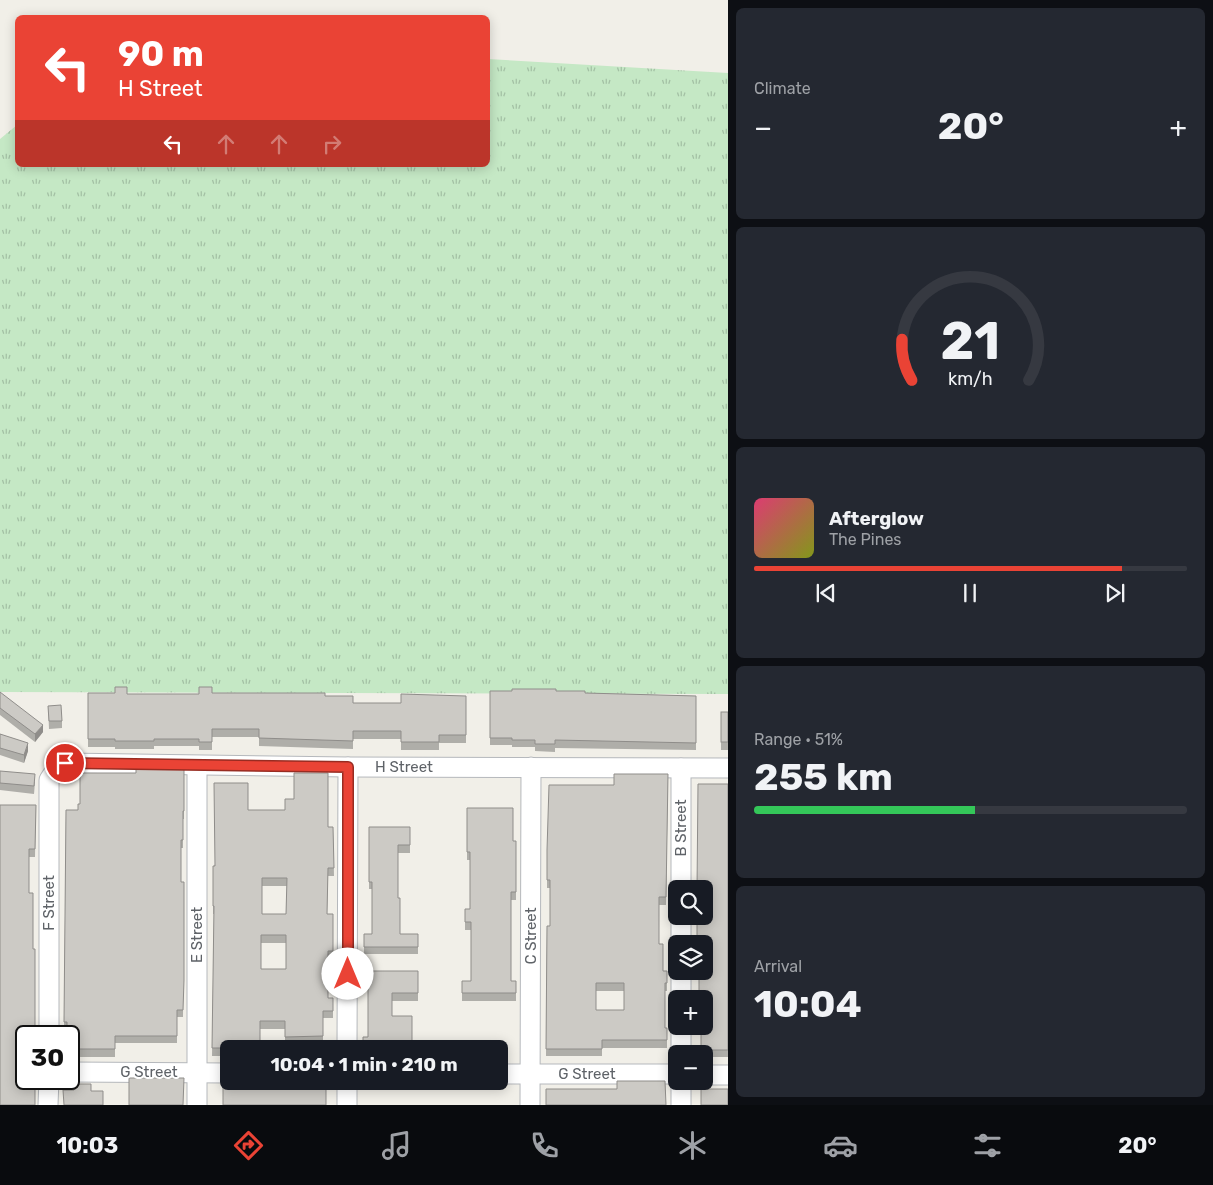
<!DOCTYPE html>
<meta charset="utf-8">
<style>
:root{--surface:#171b24;--page:#242831;--text:#f1f3f6;--muted:#9ea1a6;--line:#363941;--accent:#ea4335}
body{margin:0;font-family:Rubik,sans-serif;background:var(--page);color:var(--text);height:100vh;display:flex;flex-direction:column;font-size:19px;white-space:nowrap}
*{box-sizing:border-box;margin:0}
p{font-size:16px;color:var(--muted)}
.icon{flex:none;width:28px;height:28px;fill:none;stroke:currentColor;stroke-width:2;stroke-linecap:round;stroke-linejoin:round}
.map{position:relative;flex:1;overflow:hidden}
.panel{display:flex;flex-direction:column;gap:8px;padding:8px;background:#0d0f14;width:485px}
.panel>*{flex:none}
.top-card{position:absolute;left:15px;top:15px;width:475px;height:152px;border-radius:8px;box-shadow:0 2px 12px #0003;background:#ea4335;color:#fff;overflow:hidden}
.tools{position:absolute;left:668px;top:880px;display:grid;gap:10px}
.tools a{display:grid;place-items:center;width:45px;height:45px;border-radius:8px;background:var(--surface);box-shadow:0 2px 12px #0003;font-size:25px}
.speed{position:absolute;left:15px;top:1025px;display:flex;gap:10px;font-size:25px;font-weight:700;text-align:center}
.speed>*{display:grid;place-content:center;width:65px;height:65px;border-radius:50%;background:var(--surface);box-shadow:0 2px 12px #0003;line-height:1}
.speed .limit{border:2px solid #111;border-radius:8px;background:#fff;color:#111}
.pin{position:absolute;display:grid;place-items:center;width:42px;height:42px;color:#fff;margin:-21px;border:2px solid #fff;border-radius:50%;box-shadow:0 1px 5px #0007}
.me{position:absolute;width:55px;margin:-28px;rotate:0deg;stroke-linejoin:round;filter:drop-shadow(0 0 4px #0008)}
.turn{display:flex;align-items:center;gap:18px;height:105px;padding:0 20px;font-size:22px}
.turn .icon{width:65px;height:65px;stroke-width:2.5}
.turn b{display:block;font-size:35px;line-height:42px}
.lanes{display:flex;align-items:center;height:48px;padding:0 20px;background:#0003;justify-content:center;gap:25px;direction:ltr}
.lanes .off{opacity:.35}
.big{font-size:38px;font-weight:700;line-height:1.1}
.panel .tile{flex:1;display:flex;flex-direction:column;justify-content:center;gap:8px;min-width:0;padding:0 18px;border-radius:8px;background:var(--page)}
.panel .dial{align-items:center;gap:0}
.dial svg{height:130px;overflow:visible;fill:none;stroke:var(--line);stroke-width:7;stroke-linecap:round;text-anchor:middle}
.dial text{fill:var(--text);stroke:none}
.song{display:flex;align-items:center;gap:15px}
.cover{width:60px;height:60px;border-radius:8px;background:linear-gradient(135deg,hsl(340 70% 55%),hsl(70 70% 35%))}
.played{height:5px;border-radius:2px;background:linear-gradient(90deg,var(--accent) 85%,var(--line) 85%)}
.keys{display:flex;justify-content:space-around;direction:ltr}
.heat{display:flex;justify-content:space-between;align-items:center;font-size:28px;direction:ltr}
.charge{height:8px;border-radius:4px;background:linear-gradient(90deg,#34c759 51%,var(--line) 0)}
.trip{position:absolute;left:220px;top:1040px;width:288px;height:50px;border-radius:8px;background:var(--surface);box-shadow:0 2px 12px #0003;font-weight:700;line-height:50px;text-align:center}
.tab-bar{display:flex;height:80px;justify-content:space-around;align-items:center;background:#090b0e;color:var(--muted)}
.tab-bar .icon{width:35px;height:35px}
.tab-bar .current{color:var(--accent)}
.tab-bar b{font-size:22px;color:var(--text)}
main{display:flex;flex:1;min-height:0}
.map>svg:first-child{display:block}
</style>
<main>
<div class="map">
<svg width="728" height="1105" viewBox="0 0 728 1105">
<defs>
<pattern id="grass-tufts" width="24" height="20" patternUnits="userSpaceOnUse" patternTransform="scale(1.25)"><rect width="24" height="20" fill="#c5e8c5"/><path d="M3 7l-1-3M5 7V3M7 7l1-3M15 17l-1-3M17 17v-4M19 17l1-3" fill="none" stroke="#a3c0a4"/></pattern>
</defs>
<rect width="100%" height="100%" fill="#f1efe8"/>
<!-- grass -->
<polygon fill="url(#grass-tufts)" points="488,59 728,73 728,694 0,692 0,139 17,125 18,165 488,165"/>
<g fill="none" stroke-linecap="round" stroke-linejoin="round">
<!-- minor casing -->
<g stroke="#b5b8bc" stroke-width="21">
<g id="minor">
<polyline points="197,766 197,1105"/>
<polyline points="681,889 681,768"/>
<polyline points="681,944 681,916"/>
<polyline points="681,999 681,971"/>
<polyline points="49,1036 49,780 58,766 65,763 348,767 728,768"/>
<polyline points="347,1049 348,767"/>
<polyline points="681,1054 681,1026"/>
<polyline points="69,1072 229,1073"/>
<polyline points="499,1074 676,1074"/>
<polyline points="704,1075 728,1075"/>
<polyline points="347,1081 347,1105"/>
<polyline points="48,1105 49,1079"/>
<polyline points="530,1105 531,767"/>
<polyline points="681,1105 681,1081"/>
</g>
</g>
<!-- minor -->
<use href="#minor" stroke="#fff" stroke-width="19"/>
</g>
<!-- wall -->
<g fill="#afaea9" fill-rule="evenodd">
<polygon points="490,691 556,691 585,693 696,696 696,750 555,748 555,752 535,751 535,747 512,747 512,745 490,745"/>
<polygon points="0,693 43,732 35,742 0,715"/>
<polygon points="88,693 127,694 199,694 212,693 325,696 353,703 401,703 466,696 466,743 439,743 439,750 401,750 401,739 353,739 353,749 259,746 259,737 212,737 212,750 199,750 199,746 154,746 154,749 115,749 115,747 88,747"/>
<polygon points="48,706 62,721 62,728 49,729"/>
<rect x="721" y="712" width="7" height="38"/>
<polygon points="0,734 28,751 24,763 0,755"/>
<polygon points="184,769 184,819 183,819 183,848 181,848 181,882 184,882 183,1017 177,1017 177,1043 115,1043 115,1057 69,1057 69,1036 67,1030 64,1030 66,810 78,810 80,804 136,773"/>
<polygon points="0,771 35,782 34,794 0,790"/>
<path d="M668 774 666 905H659V944L663 971H667V991H665V1028H667V1048H602V1056H546L547 926H550V888H547V858L614 785ZM596 991H624V1010H596Z"/>
<polygon points="728,784 728,1057 704,1057 704,1054 701,1054 701,1026 704,999 699,999 699,971 704,944 697,944 697,916"/>
<polygon points="0,805 36,805 35,857 29,857 29,893 33,949"/>
<polygon points="467,808 513,841 516,841 516,900 511,900 511,981 516,981 516,1001 462,1001 462,981 471,981 471,930 465,930 465,909 470,909 470,860 467,860"/>
<path d="M248 810 328 827H333L334 876H328L327 914H333V959H328V998H333V1018H323V1044H285V1029H260V1049H229V1056H212L214 914H213V866H214ZM262 886H287L286 914H262ZM261 943H286V969H261Z"/>
<polygon points="369,827 410,827 410,853 398,853 398,898 400,934 418,934 418,954 364,954 364,934 372,934 372,889 369,889"/>
<polygon points="368,971 418,971 418,1001 392,1001 368,1037"/>
</g>
<!-- shaded-wall -->
<g fill="#8f8d8a">
<polygon points="43,725 43,732 35,742 35,734"/>
<polygon points="28,743 28,751 24,763 24,755"/>
</g>
<!-- building -->
<g fill="#cccac5" stroke="#8f8d8a" fill-rule="evenodd">
<polygon points="115,687 127,687 127,694 199,694 199,687 212,687 212,693 325,693 325,696 353,696 353,703 401,703 401,694 466,696 466,735 439,735 439,742 401,742 401,731 353,731 353,741 259,738 259,729 212,729 212,742 199,742 199,739 154,739 154,741 115,741 115,739 88,739 88,693 115,693"/>
<polygon points="512,689 556,689 556,691 585,691 585,693 696,696 696,743 555,740 555,744 535,744 535,740 512,740 512,738 490,738 490,691 512,691"/>
<polygon points="0,692 43,725 35,734 0,708"/>
<polygon points="61,705 62,721 49,721 48,706"/>
<rect x="721" y="712" width="7" height="30"/>
<polygon points="0,734 28,743 24,755 0,748"/>
<polygon points="136,769 184,769 184,811 183,811 183,840 181,840 181,882 184,882 184,980 183,1010 177,1010 177,1036 115,1036 115,1049 69,1049 69,1036 67,1036 67,1022 64,1022 66,810 78,810 78,804 80,804 80,773 136,773"/>
<polygon points="0,771 35,774 34,786 0,783"/>
<path d="M294 773H328V827H333L334 868H328L327 914H333V951H328V998H333V1011H323V1036L285 1037V1021H260V1048H212L214 906H213V866H215L214 783H248V810H285V799H294ZM262 878H287L286 914H262ZM261 935H286V969H261Z"/>
<path d="M614 774H668L666 897H659V944H663V971H667V983H665V1028H667V1040H602V1049H546L547 926H550V880H547V850L549 785H614ZM596 983H624V1010H596Z"/>
<polygon points="698,784 728,784 728,1050 701,1050 701,1026 704,1026 704,999 701,999 701,996 699,996 699,971 704,971 704,944 699,944 699,939 697,939 697,916 704,916 704,889 697,889"/>
<polygon points="0,805 36,805 35,849 29,849 29,893 33,893 33,949 35,949 35,1036 26,1036 26,1079 35,1079 35,1105 0,1105"/>
<polygon points="467,808 513,808 513,841 516,841 516,892 511,892 511,981 516,981 516,993 462,993 462,981 471,981 471,922 465,922 465,909 470,909 470,852 467,852"/>
<polygon points="369,827 410,827 410,845 398,845 398,898 400,898 400,934 418,934 418,947 364,947 364,934 372,934 372,882 369,882"/>
<polygon points="368,971 418,971 418,993 392,993 392,1016 412,1016 412,1049 363,1049 363,1037 368,1037"/>
<polygon points="129,1078 184,1078 183,1105 129,1105"/>
<polygon points="617,1081 665,1081 666,1105 546,1105 546,1089 617,1089"/>
<polygon points="223,1082 326,1083 326,1105 223,1105"/>
<polygon points="74,1084 91,1084 91,1091 103,1091 103,1105 64,1105 63,1090 74,1090"/>
<rect x="701" y="1089" width="27" height="16"/>
</g>
<g fill="none" stroke-linecap="round" stroke-linejoin="round">
<!-- route casing -->
<g stroke="#982c22" stroke-width="12">
<polyline id="route" points="65,763 348,767 348,974"/>
</g>
<!-- route -->
<use href="#route" stroke="#ea4335" stroke-width="9"/>
</g>
<g text-anchor="middle" dominant-baseline="central" stroke-width="4" stroke-linejoin="round" paint-order="stroke">
<!-- street labels -->
<g font-size="15" fill="#5f6368" stroke="#fff">
<text x="404" y="767">H Street</text>
<text transform="translate(681 828) rotate(-90)">B Street</text>
<text transform="translate(49 903) rotate(-90)">F Street</text>
<text transform="translate(197 935) rotate(-90)">E Street</text>
<text transform="translate(531 936) rotate(-90)">C Street</text>
<text x="149" y="1072">G Street</text>
<text x="587" y="1074">G Street</text>
</g>
</g>
</svg>
<div class="tools">
<a><svg class="icon" aria-label="search" viewBox="0 0 24 24"><circle cx="10" cy="10" r="6"/><path d="M15 15l6 6"/></svg></a>
<a><svg class="icon" aria-label="layers" viewBox="0 0 24 24"><path d="M12 4l9 5-9 5-9-5zM3 14l9 5 9-5"/></svg></a>
<a>+</a>
<a>−</a>
</div>
<div class="speed"><div class="limit">30</div></div>
<div class="pin" style="left:65px;top:763px;background:#d93025"><svg class="icon" aria-label="arrive" viewBox="0 0 24 24"><path d="M6 21V4h12l-3 4 3 4H6"/></svg></div>
<svg class="me" style="left:348px;top:974px" viewBox="-20 -20 40 40"><circle r="19" fill="#fff"/><path d="M0-13L10 11 0 6-10 11z" fill="#ea4335"/></svg>
<div class="trip">10:04 · 1 min · 210 m</div>
<div class="top-card">
<div class="turn"><svg class="icon" aria-label="left" viewBox="0 0 24 24"><path d="M17 20v-9H6M10 6l-5 5 5 5"/></svg><div><b>90 m</b>H Street</div></div>
<div class="lanes"><svg class="icon" aria-label="left" viewBox="0 0 24 24"><path d="M17 20v-9H6M10 6l-5 5 5 5"/></svg><svg class="icon off" aria-label="ahead" viewBox="0 0 24 24"><path d="M12 20V5M6 11l6-6 6 6"/></svg><svg class="icon off" aria-label="ahead" viewBox="0 0 24 24"><path d="M12 20V5M6 11l6-6 6 6"/></svg><svg class="icon off" aria-label="right" viewBox="0 0 24 24"><path d="M7 20v-9h11M14 6l5 5-5 5"/></svg></div>
</div>
</div>
<section class="panel">
<div class="tile"><p>Climate</p>
<div class="heat"><a>−</a><b class="big">20°</b><a>+</a></div>
</div>
<div class="tile dial"><svg viewBox="0 0 100 80">
<path d="M14 69A42 42 0 1 1 86 69"/>
<path d="M14 69A42 42 0 0 1 8 44" stroke="#ea4335"/>
<text x="50" y="56" font-size="32" font-weight="700">21</text>
<text x="50" y="72" font-size="11">km/h</text>
</svg></div>
<div class="tile">
<div class="song"><i class="cover"></i><div><b>Afterglow</b><p>The Pines</p></div></div>
<div class="played"></div>
<div class="keys"><svg class="icon" aria-label="previous" viewBox="0 0 24 24"><path d="M18 5L8 12l10 7zM5 5v14"/></svg><svg class="icon" aria-label="pause" viewBox="0 0 24 24"><path d="M8 5v14M16 5v14"/></svg><svg class="icon" aria-label="next" viewBox="0 0 24 24"><path d="M6 5l10 7-10 7zM19 5v14"/></svg></div>
</div>
<div class="tile"><p>Range · 51%</p><b class="big">255 km</b><div class="charge"></div></div>
<div class="tile"><p>Arrival</p><b class="big">10:04</b></div>
</section>
</main>
<nav class="tab-bar">
<b>10:03</b>
<svg class="icon current" aria-label="directions" viewBox="0 0 24 24"><path d="M12 3l9 9-9 9-9-9zM9 14v-3h6M13 9l2 2-2 2"/></svg>
<svg class="icon" aria-label="music" viewBox="0 0 24 24"><path d="M9 18V5l10-2v13"/><circle cx="6" cy="18" r="3"/><circle cx="16" cy="16" r="3"/></svg>
<svg class="icon" aria-label="phone" viewBox="0 0 24 24"><path d="M5 4h4l2 5-3 2q2 4 5 5l2-3 5 2v4C11 20 4 13 5 4z"/></svg>
<svg class="icon" aria-label="climate" viewBox="0 0 24 24"><path d="M12 3v18M4 7l16 10M4 17L20 7"/></svg>
<svg class="icon" aria-label="car" viewBox="0 0 24 24"><path d="M5 17H2v-5l4-1 3-4h7l3 4 3 1v5h-3M9 17h6M6 11h13"/><circle cx="7" cy="17" r="2"/><circle cx="17" cy="17" r="2"/></svg>
<svg class="icon" aria-label="filters" viewBox="0 0 24 24"><path d="M4 7h16M4 17h16"/><circle cx="9" cy="7" r="2"/><circle cx="15" cy="17" r="2"/></svg>
<b>20°</b>
</nav>
